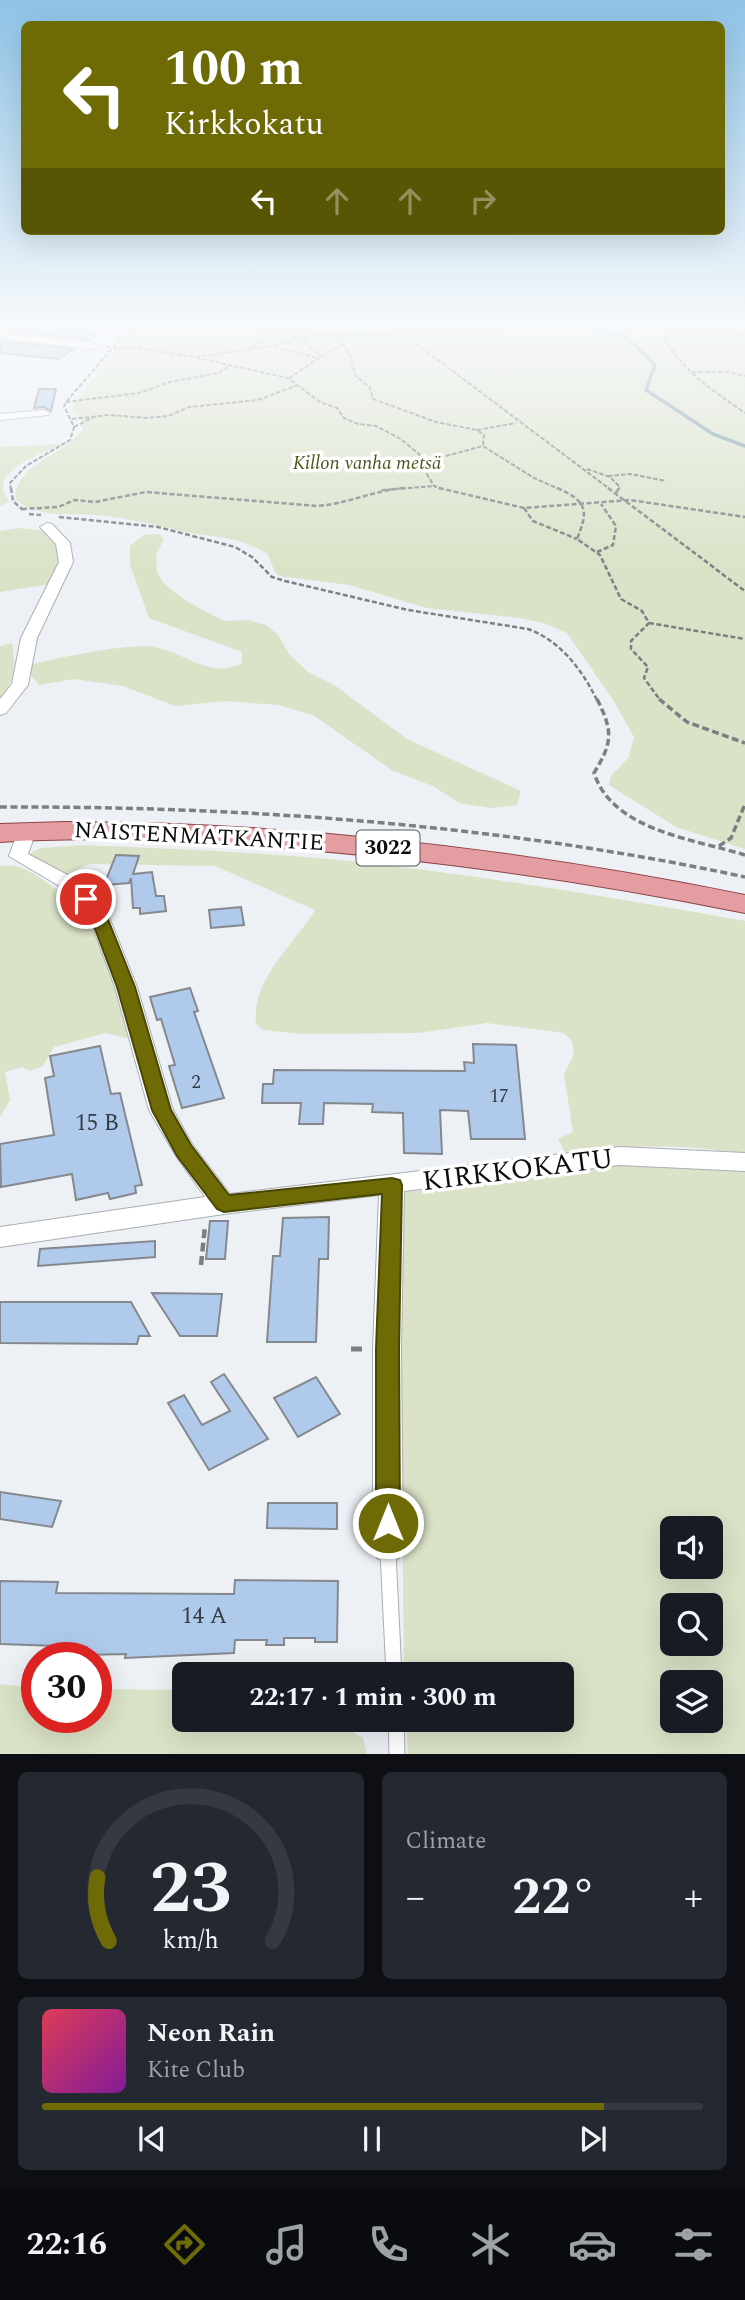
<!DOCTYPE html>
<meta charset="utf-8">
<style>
:root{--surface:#171b24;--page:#242831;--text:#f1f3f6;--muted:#9ea1a6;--line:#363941;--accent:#6e6b07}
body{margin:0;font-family:Spectral,serif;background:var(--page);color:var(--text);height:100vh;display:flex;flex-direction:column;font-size:26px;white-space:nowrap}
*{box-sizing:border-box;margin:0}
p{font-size:23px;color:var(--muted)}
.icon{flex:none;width:38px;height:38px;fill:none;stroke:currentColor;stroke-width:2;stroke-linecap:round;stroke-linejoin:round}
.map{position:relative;height:1754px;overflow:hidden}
.panel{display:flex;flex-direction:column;gap:18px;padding:18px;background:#0d0f14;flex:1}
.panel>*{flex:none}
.top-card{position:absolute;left:21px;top:21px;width:704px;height:214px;border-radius:10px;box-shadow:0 7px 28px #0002;background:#6e6b07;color:#fff;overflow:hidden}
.tools{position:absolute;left:660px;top:1516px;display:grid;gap:14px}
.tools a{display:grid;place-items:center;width:63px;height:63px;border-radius:10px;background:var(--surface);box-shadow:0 7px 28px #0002;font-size:35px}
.speed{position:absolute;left:21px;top:1642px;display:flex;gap:14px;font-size:35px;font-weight:700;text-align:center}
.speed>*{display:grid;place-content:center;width:91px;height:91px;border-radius:50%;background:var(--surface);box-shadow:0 7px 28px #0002;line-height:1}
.speed .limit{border:10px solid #d22;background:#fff;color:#111}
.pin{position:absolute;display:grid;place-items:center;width:60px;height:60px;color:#fff;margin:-30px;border:4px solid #fff;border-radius:50%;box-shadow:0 2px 7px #0007}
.me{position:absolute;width:77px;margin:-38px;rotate:0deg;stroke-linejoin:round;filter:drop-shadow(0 0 5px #0008)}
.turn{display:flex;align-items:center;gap:24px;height:147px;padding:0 28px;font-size:32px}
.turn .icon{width:91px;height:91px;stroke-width:2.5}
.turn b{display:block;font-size:49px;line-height:60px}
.lanes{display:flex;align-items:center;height:66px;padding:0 28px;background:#0003;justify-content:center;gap:35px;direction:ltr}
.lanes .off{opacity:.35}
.big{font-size:52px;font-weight:700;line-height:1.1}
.panel .tile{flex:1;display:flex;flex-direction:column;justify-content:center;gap:10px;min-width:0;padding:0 24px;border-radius:10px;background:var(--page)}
.panel .dial{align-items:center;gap:0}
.dial svg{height:182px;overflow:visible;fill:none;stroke:var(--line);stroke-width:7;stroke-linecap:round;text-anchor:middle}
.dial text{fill:var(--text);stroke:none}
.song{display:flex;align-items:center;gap:21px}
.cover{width:84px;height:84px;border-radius:10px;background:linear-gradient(135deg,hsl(350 70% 55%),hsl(290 70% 35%))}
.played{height:7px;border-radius:4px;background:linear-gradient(90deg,var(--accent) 85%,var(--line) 85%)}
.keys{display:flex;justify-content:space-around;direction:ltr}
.heat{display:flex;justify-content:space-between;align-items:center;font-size:38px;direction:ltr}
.panel .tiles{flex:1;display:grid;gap:18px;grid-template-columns:1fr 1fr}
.tile:last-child{grid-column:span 2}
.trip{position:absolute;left:172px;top:1662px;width:402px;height:70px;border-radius:10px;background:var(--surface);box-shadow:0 7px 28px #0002;font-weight:700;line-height:70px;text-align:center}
.tab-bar{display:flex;height:112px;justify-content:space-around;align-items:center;background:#090b0e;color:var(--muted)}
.tab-bar .icon{width:49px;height:49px}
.tab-bar .on{color:var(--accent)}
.tab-bar b{font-size:32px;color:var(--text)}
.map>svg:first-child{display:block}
</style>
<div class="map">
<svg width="745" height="1754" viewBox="0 0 745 1754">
<rect width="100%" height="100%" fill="#edf1f6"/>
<!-- green -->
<g fill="#dae2c7" fill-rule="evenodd">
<path d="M151 324H745V849L676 827 609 785 611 776 629 757 634 737 613 700 567 633 544 623 519 618 427 608 349 585 279 576 274 570 268 554C234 534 218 539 181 531 153 524 126 518 97 515 69 513 38 519 15 499 16 464 62 457 83 429L80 419 72 408 75 403C97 374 116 339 151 324Z"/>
<path d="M61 444C44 453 12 463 4 481 1 489 6 496 9 502L0 506V447Z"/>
<path d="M19 528 49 531C66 550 61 562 51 584L0 592V531Z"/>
<path d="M160 534 164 540 156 554 157 572 164 584 188 602 224 621 248 620 266 625 278 635 289 654 308 672 337 687 407 739 521 791 517 805 491 808 459 803 433 786 393 771 313 715 278 705 226 701 175 706 123 686 74 679 39 685 27 670 30 665C57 658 128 643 154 647 184 652 211 680 242 663V652L149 618 130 564V546L144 535Z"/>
<path d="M12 643C15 665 16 681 0 699V646Z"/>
<path d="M81 845C182 849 283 853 383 865 505 879 625 900 745 921V1154C687 1144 624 1144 566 1154L558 1139 573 1132 564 1074 574 1054 572 1041 564 1033 487 1023 419 1033 303 1034 263 1030 256 1024C251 979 294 945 315 910L215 866 89 864 61 878 32 858 31 853 41 848Z"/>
<path d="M0 866C5 866 11 865 16 866 32 869 77 903 86 917 104 945 120 1005 130 1039L106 1033 54 1047 43 1066 30 1071 22 1067 5 1072 10 1100 0 1117Z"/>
<path d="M634 1163 745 1168V1754H408L406 1720H562V1675H404L399 1196 405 1192ZM672 1528H710V1566H672ZM672 1605H710V1643H672ZM672 1682H710V1720H672Z"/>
<polygon points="0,1684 37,1688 37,1717 96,1717 96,1689 184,1690 184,1720 354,1720 354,1733 363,1738 367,1754 0,1754"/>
</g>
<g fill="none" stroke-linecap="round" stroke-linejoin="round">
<!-- stream -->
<polyline stroke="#799ca5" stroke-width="3.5" points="582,324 626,337 655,365 646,390 713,434 745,446"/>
</g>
<!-- building -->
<g fill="#b0caeb" stroke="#85888d" stroke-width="2">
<polygon points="0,324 84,329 82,330 98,334 89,340 0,329"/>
<polygon points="0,341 74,349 58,359 0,353"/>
<polygon points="39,389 56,389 51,411 44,407 34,408"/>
<polygon points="116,855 139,856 133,874 152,872 156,896 164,896 166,911 140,914 140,908 133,908 131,878 129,883 104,885"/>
<polygon points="241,907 244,925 211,928 209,910"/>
<polygon points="190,988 198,1011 194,1012 224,1098 182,1108 169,1066 175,1065 161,1019 157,1020 150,997"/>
<polygon points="473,1044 516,1045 525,1139 471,1139 468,1111 440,1110 442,1154 404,1153 403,1113 372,1112 373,1104 324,1103 323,1124 299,1124 301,1103 262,1103 263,1084 273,1084 274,1070 465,1071 464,1062 474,1063"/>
<polygon points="100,1046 111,1094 120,1093 142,1185 135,1186 136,1193 110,1199 108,1193 76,1200 72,1174 1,1187 0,1144 54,1135 45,1078 54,1076 50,1056"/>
<polygon points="329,1217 328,1259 319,1259 316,1342 267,1342 273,1256 280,1256 283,1218"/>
<polygon points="210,1221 228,1221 225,1259 206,1259"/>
<polygon points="155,1241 155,1257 38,1266 40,1249"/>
<polygon points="152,1293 222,1294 217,1336 180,1336"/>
<polygon points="0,1302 131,1302 150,1336 139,1336 137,1344 0,1343"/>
<polygon points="224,1374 268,1439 209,1470 168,1403 184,1395 202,1425 230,1411 211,1382"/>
<polygon points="316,1377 340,1414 298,1437 274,1398"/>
<polygon points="0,1492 61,1501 52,1527 0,1519"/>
<polygon points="268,1503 337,1503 337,1529 267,1528"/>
<polygon points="235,1580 338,1581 337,1642 315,1642 315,1638 284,1638 284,1645 266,1645 267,1640 235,1640 234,1653 125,1658 126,1654 86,1655 87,1647 0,1644 0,1581 58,1582 56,1593 234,1594"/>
</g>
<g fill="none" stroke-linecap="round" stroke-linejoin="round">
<!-- service casing -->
<g stroke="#aaaeb3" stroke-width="17">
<g id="service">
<polyline points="388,1552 394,1675"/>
<polyline points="396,1720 397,1754"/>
</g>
</g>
<!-- minor casing -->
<g stroke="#aaaeb3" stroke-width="2">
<g id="minor">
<polygon points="0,332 93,343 98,346 93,349 0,338"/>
<polygon points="44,410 50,413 48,415 0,420 0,414"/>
<polygon points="47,523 52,524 70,543 73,562 37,638 28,685 6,713 0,715 0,699 12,684 21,638 59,562 56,544 40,527"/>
<polygon points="27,825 36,831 28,854 75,879 107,912 137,987 173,1110 192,1144 230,1194 620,1147 745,1153 745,1171 620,1165 404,1191 401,1349 403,1548 399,1558 388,1563 377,1558 373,1548 373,1349 379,1195 224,1214 0,1247 0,1227 205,1197 176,1156 149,1110 115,987 88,914 61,887 9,856 18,831"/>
</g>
</g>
<!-- primary casing -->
<g stroke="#8d4246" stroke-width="2">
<path id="primary" d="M65 822C293 822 522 850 745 895V913C592 882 438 860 282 848 188 841 94 836 0 842V824Z"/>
</g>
<!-- path-far4 -->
<g stroke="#7c7f82" stroke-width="2" stroke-dasharray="4.5 2" stroke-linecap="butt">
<polyline points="292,324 313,335"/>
<polyline points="338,324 332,330 350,354 355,375 370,388 373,399 436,422 477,430 484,435 483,446"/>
<polyline points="358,324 362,335"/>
<polyline points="390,324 611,490"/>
<path d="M662 324 675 330 665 339C683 372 715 392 745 413"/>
<polyline points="722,324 740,333"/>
<polyline points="274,328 300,339 322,357"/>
<polyline points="675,330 745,335"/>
<polyline points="717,332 724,325 733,324"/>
<polyline points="106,347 146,349 193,357 288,378 320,402 337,408 344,418 358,424 376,426 401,439 427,461 425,471 434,486 445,490"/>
<polyline points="251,347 260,343 278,324"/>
<polyline points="274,347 319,358 289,378"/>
<polyline points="323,356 342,345"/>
<polyline points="196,357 272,346 313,335 402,334"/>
<polyline points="692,372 728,372 745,376"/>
<polyline points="66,402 139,393 170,382 219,373 228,367"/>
<polyline points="72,419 110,415 147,418 168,416 189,407 258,400 298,385"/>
<polyline points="74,427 94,417"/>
<polyline points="477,430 516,423"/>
<polyline points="427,461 483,446 534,478 561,490"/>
<polyline points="587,469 610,477 620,487 618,490"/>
<polyline points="608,476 630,474 666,481"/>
<polyline points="11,490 10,483 26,466 70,440 74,427 64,406 66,402 122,337 145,324"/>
<polyline points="382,490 434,486"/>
</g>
<!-- path-far3 -->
<g stroke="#7c7f82" stroke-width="2.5" stroke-dasharray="5 2.5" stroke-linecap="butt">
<polyline points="11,488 13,501 23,510"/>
<polyline points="439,488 524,508 630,500 745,517"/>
<path d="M557 488C587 501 589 510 577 539L600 555 621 599 642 611 649 623 631 641V649L648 667 644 678 660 700"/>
<polyline points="608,488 745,591"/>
<polyline points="616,493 619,488"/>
<polyline points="524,508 533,521 577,539"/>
<path d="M22 509 58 507 75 500 95 502 146 492 317 506C348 504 374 490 405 488"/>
<polyline points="29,514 41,515"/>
<path d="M59 517 158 527 235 547 252 557 272 577 285 581 408 610 528 629C561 641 582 670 597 700"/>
<polyline points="597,552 613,545 616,526 601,504"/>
<polyline points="649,623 745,639"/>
</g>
<!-- path-far2 -->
<g stroke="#7c7f82" stroke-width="3.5" stroke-dasharray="7 3.5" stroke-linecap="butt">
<path d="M597 699C613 731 613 742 594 773 613 831 694 839 745 855"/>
<polyline points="659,699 687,722 745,743"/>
<path d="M0 807C247 806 503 825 745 877"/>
<polyline points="719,846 731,838 745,804"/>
</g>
<!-- path-far1 -->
<polyline stroke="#7c7f82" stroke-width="4.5" stroke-dasharray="9 4.5" stroke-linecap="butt" points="201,1265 205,1226"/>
<!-- path -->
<polyline stroke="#7c7f82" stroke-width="5" stroke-dasharray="11 5" stroke-linecap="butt" points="351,1349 363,1349"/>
<!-- service -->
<use href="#service" stroke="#fff" stroke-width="15"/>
<!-- minor -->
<use href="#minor" fill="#fff" fill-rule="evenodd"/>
<!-- primary -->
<use href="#primary" fill="#e49ea2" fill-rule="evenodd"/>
</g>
<!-- sky -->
<linearGradient id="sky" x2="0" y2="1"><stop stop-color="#8ec3e7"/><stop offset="0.57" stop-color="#f7f9fb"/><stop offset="1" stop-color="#f7f9fb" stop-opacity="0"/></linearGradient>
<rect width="745" height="570" fill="url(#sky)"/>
<!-- route -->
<polygon fill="#6e6b07" stroke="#484605" stroke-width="2" points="86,894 92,896 105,912 135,987 171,1110 191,1145 229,1195 392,1178 400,1180 402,1185 399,1349 400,1523 397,1531 388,1535 379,1531 376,1523 376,1349 382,1194 224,1212 217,1209 177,1156 152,1110 117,987 89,913 78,899"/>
<g text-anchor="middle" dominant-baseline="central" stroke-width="7" stroke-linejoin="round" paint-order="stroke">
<!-- far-park labels -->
<g font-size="19" font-style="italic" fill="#4b581c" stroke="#fff">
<text x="367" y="463">Killon vanha metsä</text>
</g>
<!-- number labels -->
<g font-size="19" fill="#353c45">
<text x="196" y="1082">2</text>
<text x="499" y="1096">17</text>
</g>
<!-- shield labels -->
<rect fill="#fff" stroke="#555656" stroke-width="2" x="356.5" y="830.5" width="63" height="35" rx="5"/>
<g font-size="21" font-weight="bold" fill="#0c0d0e">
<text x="388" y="848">3022</text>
</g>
<!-- street labels -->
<g font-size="23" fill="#0c0d0e" stroke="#fff">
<text transform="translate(199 837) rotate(3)">NAISTENMATKANTIE</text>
</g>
<!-- near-number labels -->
<g font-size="23" fill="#353c45">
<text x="97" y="1123">15 B</text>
<text x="204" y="1616">14 A</text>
</g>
<!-- near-street labels -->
<g font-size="28" fill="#0c0d0e" stroke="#fff">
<text transform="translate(518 1170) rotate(-7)">KIRKKOKATU</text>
</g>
</g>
</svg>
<div class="tools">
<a><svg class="icon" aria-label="sound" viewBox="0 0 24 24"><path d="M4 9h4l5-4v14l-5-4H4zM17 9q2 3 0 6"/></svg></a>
<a><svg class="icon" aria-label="search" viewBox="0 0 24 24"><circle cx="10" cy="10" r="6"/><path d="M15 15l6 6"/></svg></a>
<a><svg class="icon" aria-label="layers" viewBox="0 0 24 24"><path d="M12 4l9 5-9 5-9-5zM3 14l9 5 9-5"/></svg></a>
</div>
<div class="speed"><div class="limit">30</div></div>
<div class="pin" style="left:86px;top:899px;background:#d93025"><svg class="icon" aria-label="arrive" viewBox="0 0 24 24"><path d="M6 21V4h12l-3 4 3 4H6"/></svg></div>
<svg class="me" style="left:388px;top:1523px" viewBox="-20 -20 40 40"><circle r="17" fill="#6e6b07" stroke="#fff" stroke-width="3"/><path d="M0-11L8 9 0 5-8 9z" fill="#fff"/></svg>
<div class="trip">22:17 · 1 min · 300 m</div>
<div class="top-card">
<div class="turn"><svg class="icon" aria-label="left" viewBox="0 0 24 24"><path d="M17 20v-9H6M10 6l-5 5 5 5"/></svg><div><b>100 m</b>Kirkkokatu</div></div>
<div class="lanes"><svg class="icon" aria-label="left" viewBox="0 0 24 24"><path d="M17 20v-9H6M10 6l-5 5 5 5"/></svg><svg class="icon off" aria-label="ahead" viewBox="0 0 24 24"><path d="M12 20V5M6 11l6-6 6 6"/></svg><svg class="icon off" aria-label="ahead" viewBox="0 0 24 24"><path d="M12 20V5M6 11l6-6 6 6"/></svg><svg class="icon off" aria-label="right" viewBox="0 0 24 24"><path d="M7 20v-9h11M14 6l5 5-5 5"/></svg></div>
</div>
</div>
<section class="panel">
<div class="tiles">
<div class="tile dial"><svg viewBox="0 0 100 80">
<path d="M14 69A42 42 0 1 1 86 69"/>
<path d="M14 69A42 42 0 0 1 9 41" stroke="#6e6b07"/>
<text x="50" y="56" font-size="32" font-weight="700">23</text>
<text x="50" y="72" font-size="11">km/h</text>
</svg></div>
<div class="tile"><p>Climate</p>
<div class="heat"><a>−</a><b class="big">22°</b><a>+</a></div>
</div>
<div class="tile">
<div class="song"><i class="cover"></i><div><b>Neon Rain</b><p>Kite Club</p></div></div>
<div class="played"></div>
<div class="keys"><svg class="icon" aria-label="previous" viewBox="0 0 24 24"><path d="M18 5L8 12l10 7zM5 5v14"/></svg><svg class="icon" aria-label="pause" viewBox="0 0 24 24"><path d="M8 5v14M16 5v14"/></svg><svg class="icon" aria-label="next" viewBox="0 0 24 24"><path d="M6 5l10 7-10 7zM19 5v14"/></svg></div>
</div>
</div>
</section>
<nav class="tab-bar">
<b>22:16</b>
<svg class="icon on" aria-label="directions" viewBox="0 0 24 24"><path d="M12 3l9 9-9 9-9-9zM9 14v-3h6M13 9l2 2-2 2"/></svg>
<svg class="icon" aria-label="music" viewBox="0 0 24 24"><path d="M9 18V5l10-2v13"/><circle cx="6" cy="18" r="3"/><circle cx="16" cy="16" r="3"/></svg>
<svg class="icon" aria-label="phone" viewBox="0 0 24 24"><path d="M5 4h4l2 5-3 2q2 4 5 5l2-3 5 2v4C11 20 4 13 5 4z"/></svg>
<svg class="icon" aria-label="climate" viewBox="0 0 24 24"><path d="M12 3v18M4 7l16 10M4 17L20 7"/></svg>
<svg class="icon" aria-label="car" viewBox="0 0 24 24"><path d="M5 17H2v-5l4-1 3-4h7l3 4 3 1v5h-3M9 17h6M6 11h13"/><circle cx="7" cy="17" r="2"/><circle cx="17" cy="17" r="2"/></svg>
<svg class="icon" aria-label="filters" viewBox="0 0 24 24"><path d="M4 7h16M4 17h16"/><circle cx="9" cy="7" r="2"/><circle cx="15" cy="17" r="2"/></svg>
</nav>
